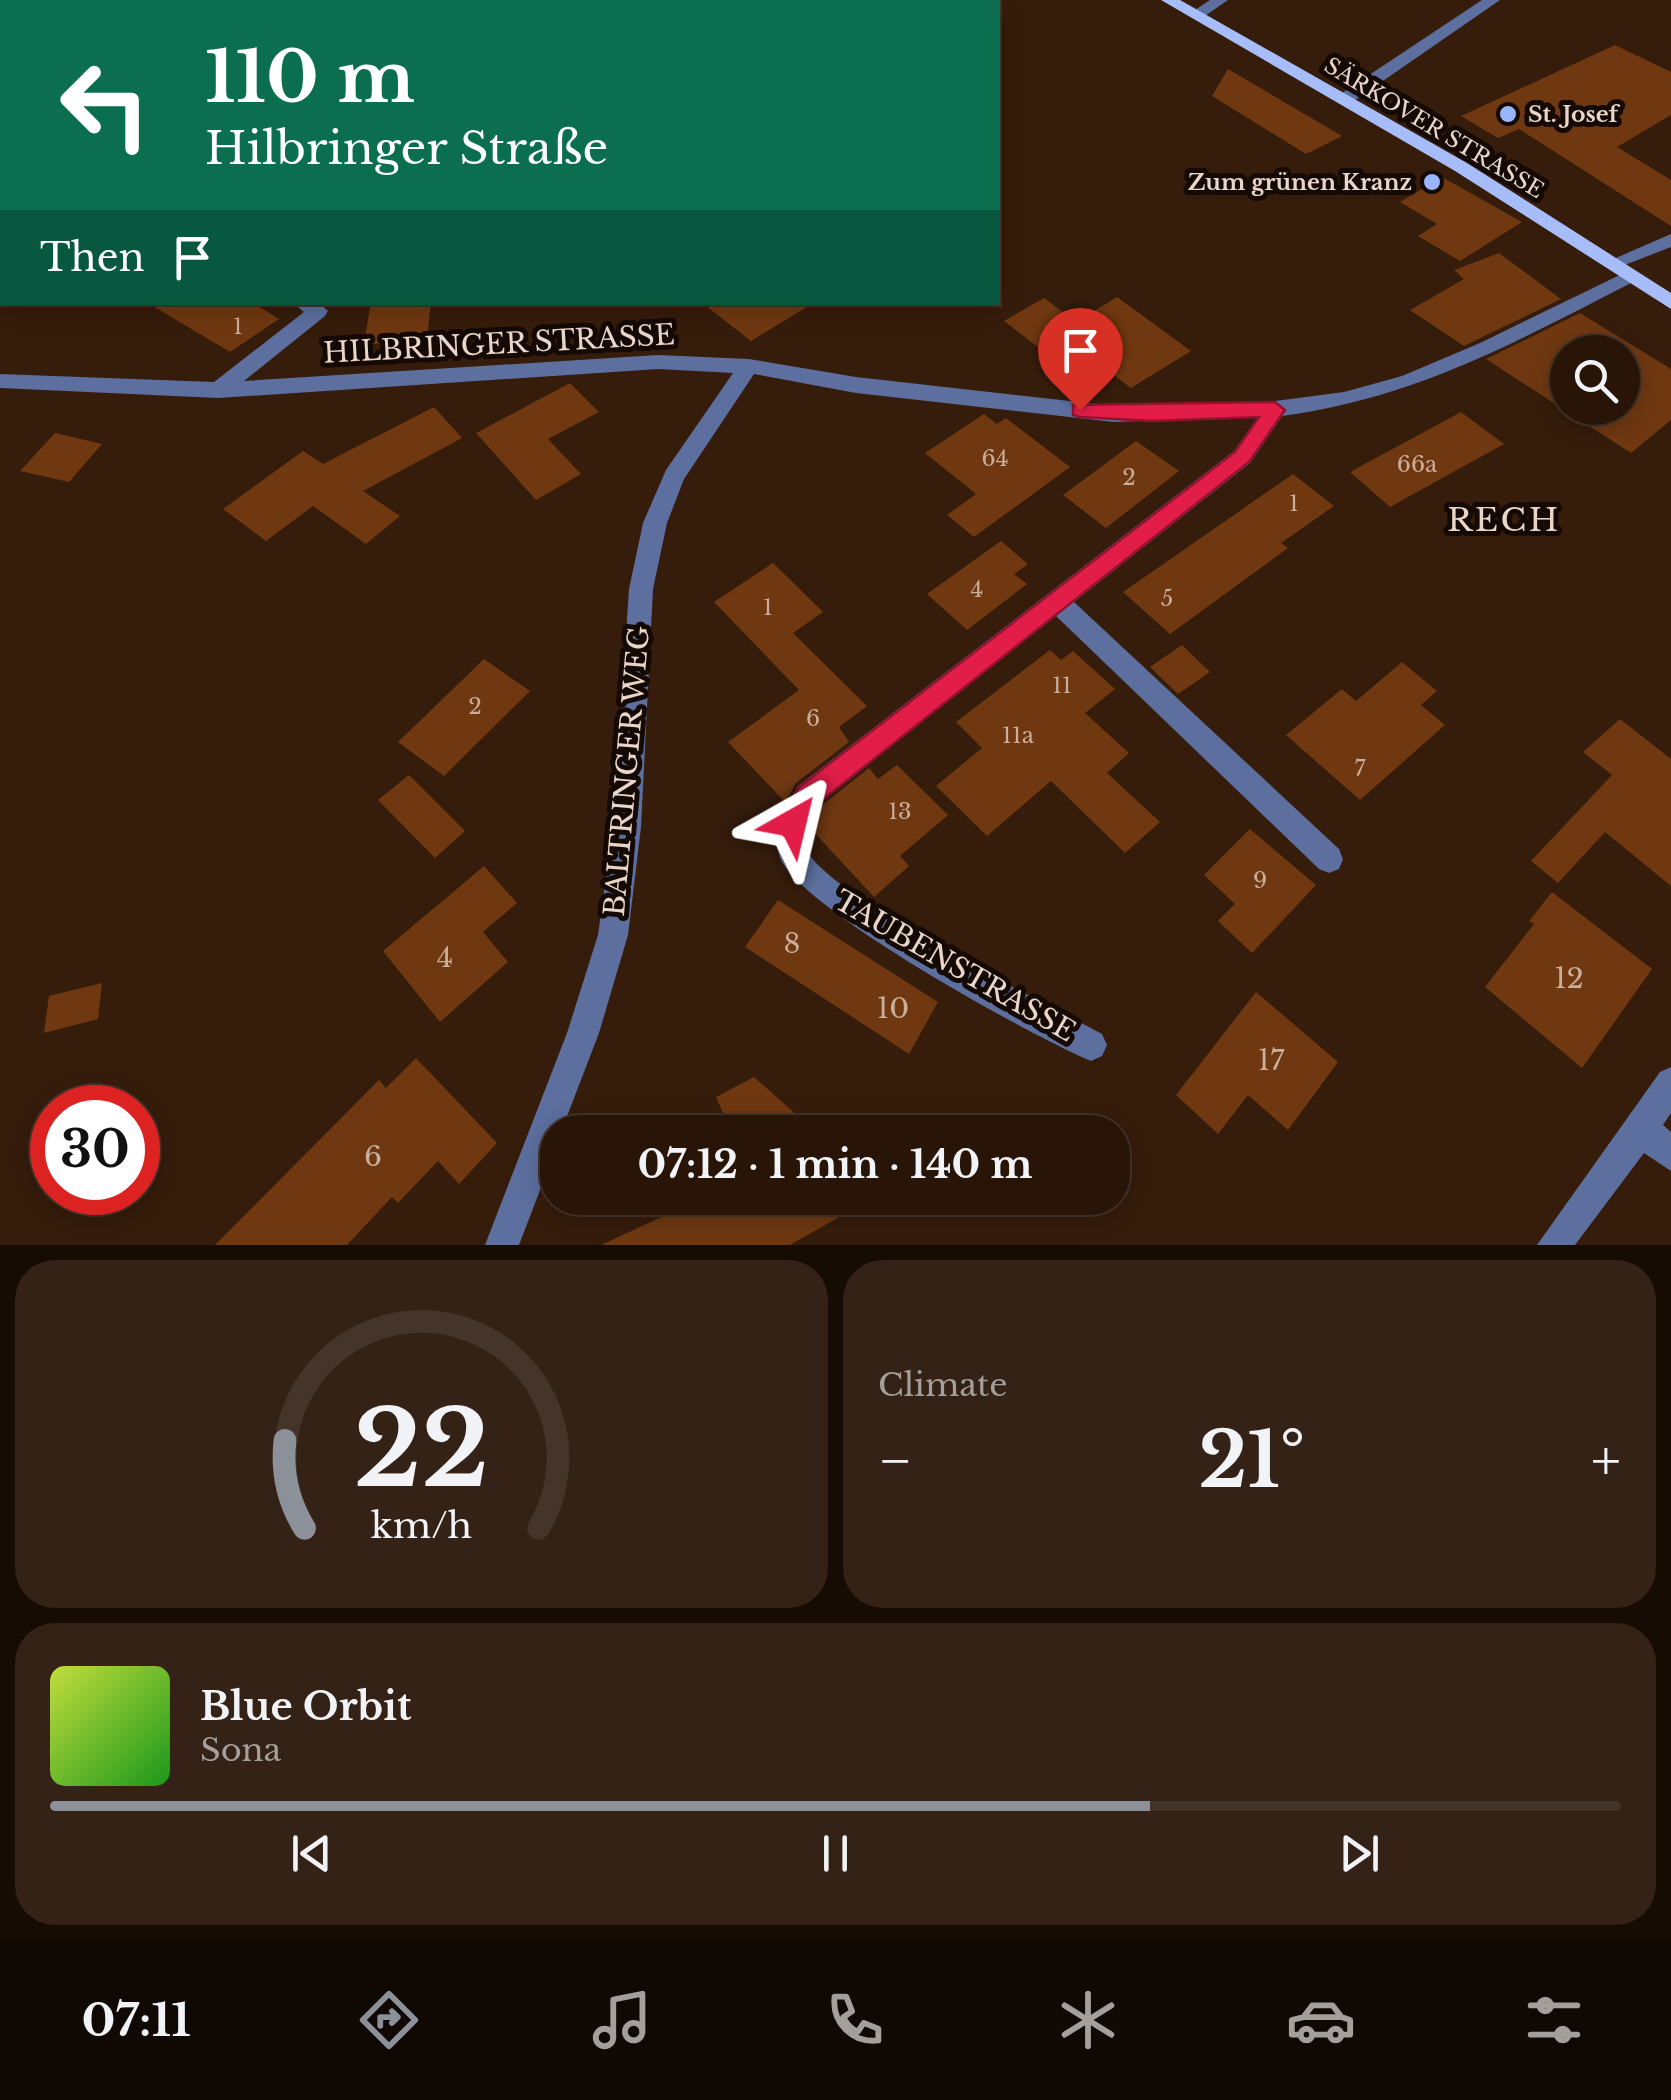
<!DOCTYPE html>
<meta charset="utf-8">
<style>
:root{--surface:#281508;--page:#342216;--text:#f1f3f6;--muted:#a59f9c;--line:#443429;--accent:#8c9099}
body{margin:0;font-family:"Libre Baskerville",serif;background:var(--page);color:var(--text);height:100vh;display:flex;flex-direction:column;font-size:38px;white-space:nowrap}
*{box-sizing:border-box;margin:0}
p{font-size:32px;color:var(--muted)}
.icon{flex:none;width:55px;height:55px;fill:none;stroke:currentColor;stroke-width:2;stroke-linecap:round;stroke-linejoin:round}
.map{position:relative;height:1245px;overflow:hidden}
.sheet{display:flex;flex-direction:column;gap:15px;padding:15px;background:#160c04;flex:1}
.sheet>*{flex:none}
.hud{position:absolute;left:0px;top:0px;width:1000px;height:305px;box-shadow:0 5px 25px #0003,0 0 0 2px var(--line);background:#0b6e4f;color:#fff;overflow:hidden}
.tools{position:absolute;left:1550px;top:335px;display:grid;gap:20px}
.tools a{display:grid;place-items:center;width:90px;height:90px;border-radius:50%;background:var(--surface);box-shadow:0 5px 25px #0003,0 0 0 2px var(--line);font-size:50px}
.speed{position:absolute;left:30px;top:1085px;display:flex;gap:20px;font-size:50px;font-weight:700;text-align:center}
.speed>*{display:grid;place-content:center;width:130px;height:130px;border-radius:50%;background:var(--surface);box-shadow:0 5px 25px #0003,0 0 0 2px var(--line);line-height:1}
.speed .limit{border:15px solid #d22;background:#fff;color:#111}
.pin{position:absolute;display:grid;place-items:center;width:85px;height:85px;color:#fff;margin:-102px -42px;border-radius:50% 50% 50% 0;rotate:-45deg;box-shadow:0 0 10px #0007}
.pin .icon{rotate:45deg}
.me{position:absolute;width:110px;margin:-55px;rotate:37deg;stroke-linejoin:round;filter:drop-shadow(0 0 8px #0008)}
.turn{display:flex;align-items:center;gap:35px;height:210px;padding:0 40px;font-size:45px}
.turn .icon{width:130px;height:130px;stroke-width:2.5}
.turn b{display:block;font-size:70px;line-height:85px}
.then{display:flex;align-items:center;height:95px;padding:0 40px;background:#0003;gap:20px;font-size:38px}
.big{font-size:75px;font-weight:800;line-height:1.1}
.sheet .card{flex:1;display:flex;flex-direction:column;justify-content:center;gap:15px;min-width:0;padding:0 35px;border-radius:40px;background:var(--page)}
.sheet .dial{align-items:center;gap:0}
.dial svg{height:260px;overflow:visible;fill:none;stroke:var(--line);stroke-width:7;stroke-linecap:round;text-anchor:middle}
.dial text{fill:var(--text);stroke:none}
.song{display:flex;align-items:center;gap:30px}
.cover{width:120px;height:120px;border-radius:15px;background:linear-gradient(135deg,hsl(70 70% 55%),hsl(120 70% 35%))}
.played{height:10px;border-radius:5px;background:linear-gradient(90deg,var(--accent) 70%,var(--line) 70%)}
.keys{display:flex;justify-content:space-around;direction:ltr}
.heat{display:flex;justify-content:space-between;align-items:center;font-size:55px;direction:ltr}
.sheet .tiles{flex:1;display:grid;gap:15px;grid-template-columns:1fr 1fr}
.card:last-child{grid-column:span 2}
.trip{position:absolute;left:540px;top:1115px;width:590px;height:100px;border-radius:40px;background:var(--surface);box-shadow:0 5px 25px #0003,0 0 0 2px var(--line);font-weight:800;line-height:100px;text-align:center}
.dock{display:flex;height:160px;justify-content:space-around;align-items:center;background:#100803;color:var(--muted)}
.dock .icon{width:70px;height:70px}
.dock .current{color:var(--accent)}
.dock b{font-size:45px;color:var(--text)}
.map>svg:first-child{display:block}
</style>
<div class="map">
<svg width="1671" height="1245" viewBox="0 0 1671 1245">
<rect width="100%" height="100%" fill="#361c0b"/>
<!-- building -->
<g fill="#6f3811" fill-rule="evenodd">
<polygon points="1615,45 1671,72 1671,115 1617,147 1671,180 1671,226 1519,129 1498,138 1461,116"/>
<polygon points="1228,69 1342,136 1306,154 1212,96"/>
<polygon points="1442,177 1522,222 1460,261 1418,236 1437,224 1400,202"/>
<polygon points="1499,253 1561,299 1464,346 1410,310 1464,279 1454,270"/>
<polygon points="1117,297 1191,351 1131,388 1087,355 1065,368 1004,321 1044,298 1076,322"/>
<polygon points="146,302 251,302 279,319 230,352"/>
<polygon points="431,302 427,339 364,345 370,307"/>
<polygon points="701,302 815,302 751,341"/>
<path d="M1580 313 1671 369V420L1631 453 1486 359ZM1568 352H1622V408H1568Z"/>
<polygon points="570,383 599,412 548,439 581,474 536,500 476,433"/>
<polygon points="434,407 462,438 363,491 400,516 366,544 313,506 266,541 223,509 303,451 323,464"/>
<polygon points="1461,412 1504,444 1390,507 1350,472"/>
<polygon points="984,414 997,424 1006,418 1070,467 974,537 947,515 976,494 925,453"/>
<polygon points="55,433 102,444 69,482 20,471"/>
<polygon points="1136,441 1179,471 1106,528 1063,495"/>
<polygon points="1293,474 1334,506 1281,543 1288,548 1170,634 1123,592"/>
<polygon points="1001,541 1028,564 1014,574 1027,584 967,630 927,594"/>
<polygon points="773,563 823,612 793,633 867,706 839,727 849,742 796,783 785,802 728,742 799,690 714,602"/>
<polygon points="1182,645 1210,672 1178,694 1150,667"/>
<polygon points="1050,650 1061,660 1073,651 1115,689 1085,713 1129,753 1107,773 1160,822 1125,853 1051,781 987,836 936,786 982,748 956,722"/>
<polygon points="484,659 530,691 444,776 398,742"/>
<polygon points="1402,662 1437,691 1421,705 1445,725 1360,800 1286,735 1342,689 1356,701"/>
<polygon points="1620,719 1671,759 1671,886 1605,832 1558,883 1531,861 1612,775 1583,752"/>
<polygon points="897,765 948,815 900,856 909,866 874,897 811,829 821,806 869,768 878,779"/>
<polygon points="409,775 465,831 435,858 378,800"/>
<polygon points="1250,829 1316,885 1252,953 1218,921 1235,904 1204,875"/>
<polygon points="484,866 517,903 483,932 508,962 440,1022 383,951"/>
<polygon points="1552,892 1652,969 1582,1068 1485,987 1534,924 1529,921"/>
<polygon points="778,900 938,1002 909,1054 745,947"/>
<polygon points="102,983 98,1019 44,1033 49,996"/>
<polygon points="1256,992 1338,1062 1288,1130 1248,1095 1218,1134 1176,1095"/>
<polygon points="416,1058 497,1143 459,1184 438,1161 398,1203 392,1197 347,1245 215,1245 379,1080 386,1088"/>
<polygon points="754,1077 798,1116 805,1132 731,1132 716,1097"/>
<polygon points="703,1198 833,1198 841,1216 790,1245 601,1245"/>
</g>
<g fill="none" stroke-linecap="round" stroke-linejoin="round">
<!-- minor -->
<g fill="#5c6f9f" fill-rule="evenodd">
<polygon points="321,0 339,0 341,2 323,2"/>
<polygon points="1210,0 1228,0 1202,18 1192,18 1192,12"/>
<polygon points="1482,0 1500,0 1351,103 1339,103 1339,95"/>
<rect x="0" y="137" width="2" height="12"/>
<polygon points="2,182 2,194 0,195 0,183"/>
<polygon points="1671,234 1671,247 1612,270 1602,264"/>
<path d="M1630 270 1640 276 1637 280C1517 341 1417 398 1282 416L1250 463 1074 602 1339 849 1343 859 1339 869 1329 873 1319 869 1056 616 818 804C812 816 802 834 806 848 821 893 1051 1006 1102 1034L1107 1045 1102 1056 1091 1061C1033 1037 801 909 780 858 771 833 787 807 798 786L1234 451 1258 417 1114 422 856 393 754 374 684 479 667 523 653 589 641 827 628 935 599 1033 561 1132H558V1143L519 1245H485L567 1033 598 935 613 827 629 589 643 523 666 470 733 373 658 369 218 398 0 388V374L214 382 304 312 292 302H318L328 311 325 316 244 381 658 355 749 359 856 377 1114 406 1275 401 1344 392 1402 376 1480 343Z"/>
<polygon points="1671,1067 1671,1113 1663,1125 1671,1132 1671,1171 1644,1153 1575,1245 1537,1245 1660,1072"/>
</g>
<!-- major -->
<polygon fill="#a6bdf9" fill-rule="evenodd" points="1161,0 1180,0 1467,163 1671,293 1671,309 1455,171"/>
</g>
<!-- route -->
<polygon fill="#e11d48" stroke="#92132f" stroke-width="2.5" points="1275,402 1285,410 1249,462 817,804 802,831 784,831 780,823 799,787 1235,452 1259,417 1151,421 1080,417 1073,415 1073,405"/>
<!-- markers -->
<g fill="#99b5fd" stroke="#150904" stroke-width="4">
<circle cx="1508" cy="114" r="10"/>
<circle cx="1432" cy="182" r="10"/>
</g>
<g text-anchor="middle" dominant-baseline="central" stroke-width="10" stroke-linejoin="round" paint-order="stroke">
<!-- far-poi labels -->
<g font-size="22" font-weight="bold" fill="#e8d6cb" stroke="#150904" text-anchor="start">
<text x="1528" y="114">St. Josef</text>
<text x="1412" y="182" text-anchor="end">Zum grünen Kranz</text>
</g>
<!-- far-street labels -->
<g font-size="22" fill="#e8d6cb" stroke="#150904">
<text transform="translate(1434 128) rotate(31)">SÄRKOVER STRASSE</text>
</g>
<!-- number labels -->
<g font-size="22" fill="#caae9c">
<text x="238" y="326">1</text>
<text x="995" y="458">64</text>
<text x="1417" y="464">66a</text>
<text x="1129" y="477">2</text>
<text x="1294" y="503">1</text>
<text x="977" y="589">4</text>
<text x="1167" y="598">5</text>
<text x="768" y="607">1</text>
<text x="1062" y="685">11</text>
<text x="475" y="706">2</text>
<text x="813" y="718">6</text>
<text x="1018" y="735">11a</text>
<text x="1360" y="768">7</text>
<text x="900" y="811">13</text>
<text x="1260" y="880">9</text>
</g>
<!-- street labels -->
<g font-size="28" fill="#e8d6cb" stroke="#150904">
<text transform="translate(499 344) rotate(-3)">HILBRINGER STRASSE</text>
<text transform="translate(627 771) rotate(-85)">BALTRINGER WEG</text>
<text transform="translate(955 966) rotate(30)">TAUBENSTRASSE</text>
</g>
<!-- near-number labels -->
<g font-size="28" fill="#caae9c">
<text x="792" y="943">8</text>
<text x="445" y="957">4</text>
<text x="1569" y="978">12</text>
<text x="893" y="1008">10</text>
<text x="1271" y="1060">17</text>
<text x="373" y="1156">6</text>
</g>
<!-- quarter labels -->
<g font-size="32" letter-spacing="2.5" fill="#e8d6cb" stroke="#150904">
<text x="1504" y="520">RECH</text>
</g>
</g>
</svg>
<div class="tools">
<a><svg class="icon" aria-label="search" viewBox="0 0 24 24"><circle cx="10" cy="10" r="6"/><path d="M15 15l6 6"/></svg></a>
</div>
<div class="speed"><div class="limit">30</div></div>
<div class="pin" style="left:1080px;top:410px;background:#d93025"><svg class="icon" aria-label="arrive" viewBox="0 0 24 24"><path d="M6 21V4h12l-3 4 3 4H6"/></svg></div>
<svg class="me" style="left:793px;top:823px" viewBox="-20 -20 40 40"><path d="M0-17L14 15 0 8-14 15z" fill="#e11d48" stroke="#fff" stroke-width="4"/></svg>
<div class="trip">07:12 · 1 min · 140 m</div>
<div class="hud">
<div class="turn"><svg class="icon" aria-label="left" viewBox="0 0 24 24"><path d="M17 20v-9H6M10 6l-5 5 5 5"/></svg><div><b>110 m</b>Hilbringer Straße</div></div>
<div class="then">Then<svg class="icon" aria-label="arrive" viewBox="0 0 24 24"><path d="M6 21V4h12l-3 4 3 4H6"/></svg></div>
</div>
</div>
<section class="sheet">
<div class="tiles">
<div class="card dial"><svg viewBox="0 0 100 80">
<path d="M14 69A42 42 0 1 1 86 69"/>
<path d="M14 69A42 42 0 0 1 8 42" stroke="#8c9099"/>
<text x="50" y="56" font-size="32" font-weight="700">22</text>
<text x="50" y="72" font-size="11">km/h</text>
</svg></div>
<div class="card"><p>Climate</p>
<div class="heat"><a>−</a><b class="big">21°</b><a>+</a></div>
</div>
<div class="card">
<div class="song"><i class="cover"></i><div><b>Blue Orbit</b><p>Sona</p></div></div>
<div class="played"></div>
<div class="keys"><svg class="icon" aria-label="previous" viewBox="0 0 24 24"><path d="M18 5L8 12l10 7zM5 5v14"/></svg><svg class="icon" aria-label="pause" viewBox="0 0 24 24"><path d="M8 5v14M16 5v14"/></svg><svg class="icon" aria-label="next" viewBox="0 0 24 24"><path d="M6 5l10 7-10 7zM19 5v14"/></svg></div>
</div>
</div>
</section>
<nav class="dock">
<b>07:11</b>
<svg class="icon current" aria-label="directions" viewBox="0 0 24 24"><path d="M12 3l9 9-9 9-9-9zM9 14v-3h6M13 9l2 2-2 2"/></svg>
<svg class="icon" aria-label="music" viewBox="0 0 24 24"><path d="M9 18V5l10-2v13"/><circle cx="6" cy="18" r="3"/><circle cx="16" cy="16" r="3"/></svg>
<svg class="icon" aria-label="phone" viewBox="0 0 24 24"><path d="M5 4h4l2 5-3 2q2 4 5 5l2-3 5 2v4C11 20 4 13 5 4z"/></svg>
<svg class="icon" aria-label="climate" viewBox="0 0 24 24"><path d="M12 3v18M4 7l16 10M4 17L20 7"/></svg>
<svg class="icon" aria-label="car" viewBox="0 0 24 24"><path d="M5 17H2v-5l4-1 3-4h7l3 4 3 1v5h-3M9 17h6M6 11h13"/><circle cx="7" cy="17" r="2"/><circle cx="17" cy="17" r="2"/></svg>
<svg class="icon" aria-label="filters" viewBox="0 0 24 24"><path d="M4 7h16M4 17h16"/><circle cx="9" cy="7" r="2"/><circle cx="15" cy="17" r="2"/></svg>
</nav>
